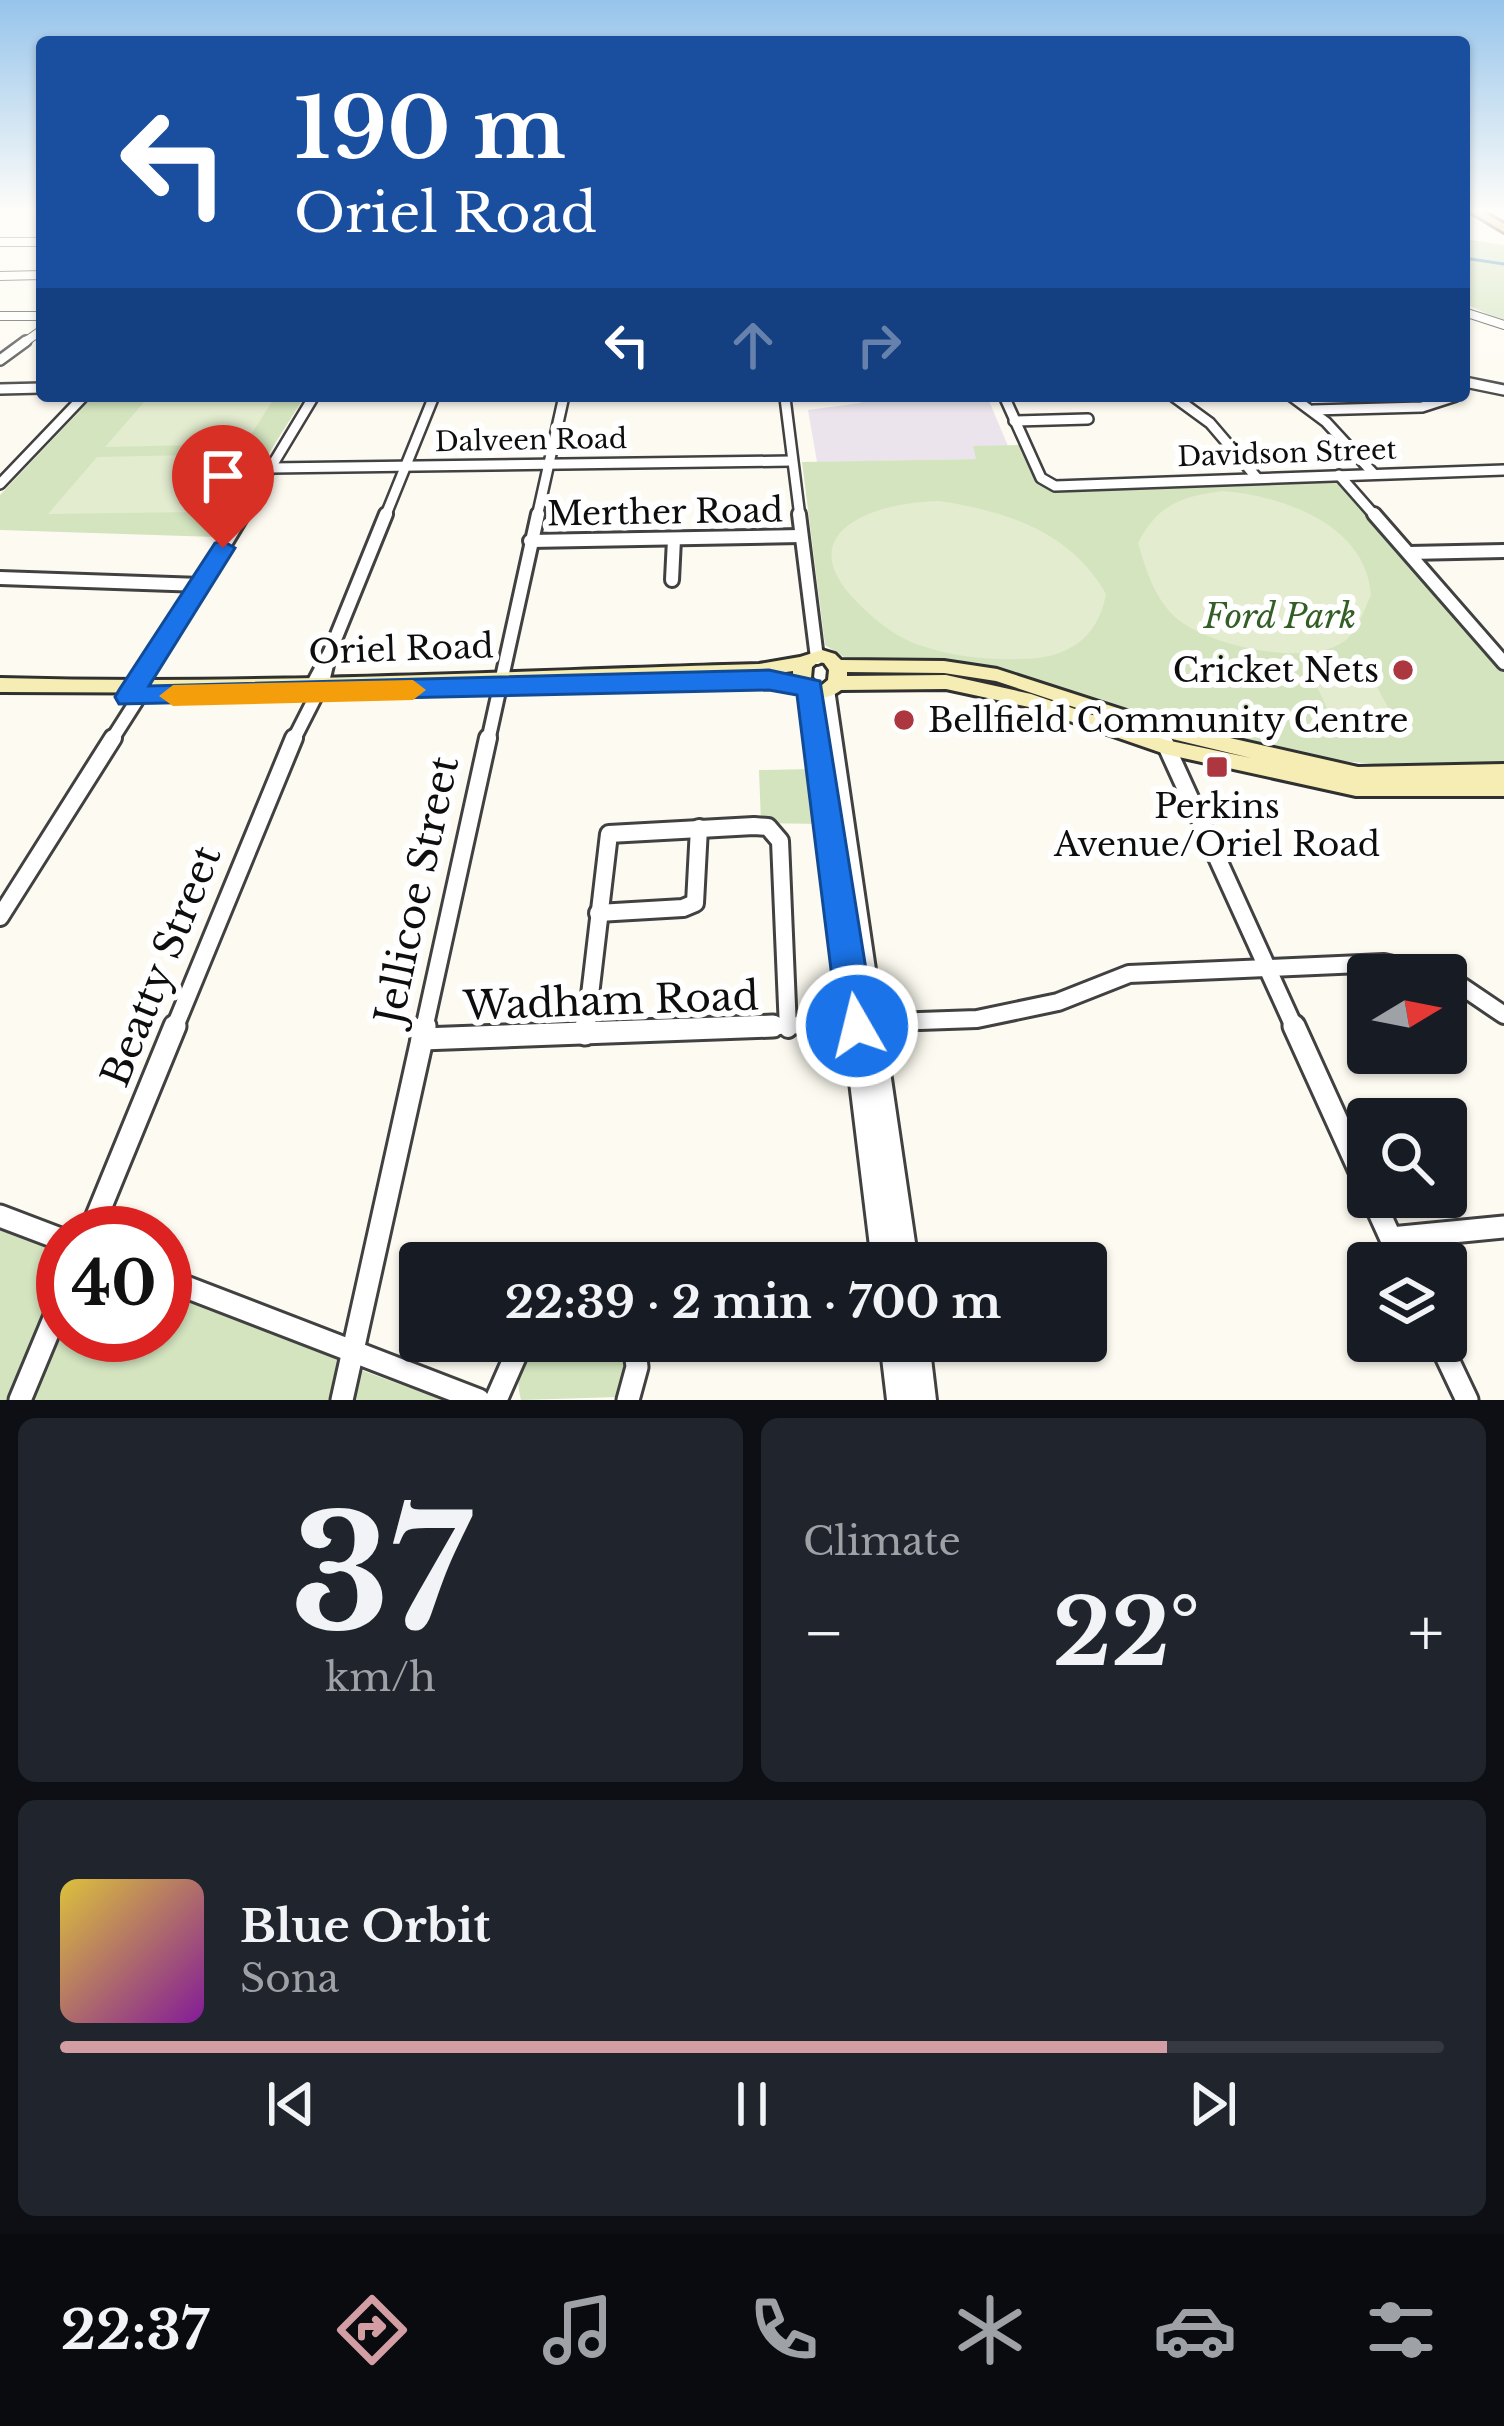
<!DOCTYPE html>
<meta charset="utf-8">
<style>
:root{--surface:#171b24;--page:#20242c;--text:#f1f3f6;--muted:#9ea1a6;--line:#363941;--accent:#d29ea4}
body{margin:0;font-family:"Libre Baskerville",serif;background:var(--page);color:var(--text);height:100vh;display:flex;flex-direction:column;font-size:45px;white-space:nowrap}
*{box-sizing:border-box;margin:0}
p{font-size:39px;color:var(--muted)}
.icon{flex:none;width:66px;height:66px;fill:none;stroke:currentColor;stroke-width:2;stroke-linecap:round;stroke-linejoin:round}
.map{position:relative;height:1400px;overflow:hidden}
.side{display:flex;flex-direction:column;gap:18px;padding:18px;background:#0d0f14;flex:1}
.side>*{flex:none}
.top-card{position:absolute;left:36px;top:36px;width:1434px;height:366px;border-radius:12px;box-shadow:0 3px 9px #0004;background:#1a4fa0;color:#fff;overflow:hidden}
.needle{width:78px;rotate:80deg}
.buttons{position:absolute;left:1347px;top:954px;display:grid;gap:24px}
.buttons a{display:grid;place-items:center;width:120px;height:120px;border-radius:12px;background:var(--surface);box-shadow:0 3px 9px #0004;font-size:60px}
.speed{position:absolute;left:36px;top:1206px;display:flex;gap:24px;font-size:60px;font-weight:700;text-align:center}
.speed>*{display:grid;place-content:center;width:156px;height:156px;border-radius:50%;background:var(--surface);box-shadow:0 3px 9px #0004;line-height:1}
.speed .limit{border:18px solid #d22;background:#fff;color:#111}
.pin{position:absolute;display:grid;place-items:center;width:102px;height:102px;color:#fff;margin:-123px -51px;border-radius:50% 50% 50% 0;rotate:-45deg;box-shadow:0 0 12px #0007}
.pin .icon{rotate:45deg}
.me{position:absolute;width:132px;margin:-66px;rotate:352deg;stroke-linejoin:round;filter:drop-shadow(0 0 9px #0008)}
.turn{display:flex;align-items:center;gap:42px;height:252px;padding:0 60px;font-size:54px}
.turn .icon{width:156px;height:156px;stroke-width:2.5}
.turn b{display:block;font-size:84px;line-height:102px}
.lanes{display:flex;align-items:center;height:114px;padding:0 60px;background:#0003;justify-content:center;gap:60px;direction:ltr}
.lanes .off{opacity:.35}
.big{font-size:90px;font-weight:700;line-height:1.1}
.side .card{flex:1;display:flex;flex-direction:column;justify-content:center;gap:18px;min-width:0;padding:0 42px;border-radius:18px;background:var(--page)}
.side .dial{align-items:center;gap:0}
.dial b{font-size:156px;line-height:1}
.song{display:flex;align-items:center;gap:36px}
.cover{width:144px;height:144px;border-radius:18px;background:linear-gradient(135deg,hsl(50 70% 55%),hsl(290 70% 35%))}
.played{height:12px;border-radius:6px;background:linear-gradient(90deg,var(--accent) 80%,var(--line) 80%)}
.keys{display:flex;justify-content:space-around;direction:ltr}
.heat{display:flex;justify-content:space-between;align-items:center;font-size:66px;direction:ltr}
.side .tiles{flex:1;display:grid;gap:18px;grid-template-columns:1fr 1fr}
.card:last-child{grid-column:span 2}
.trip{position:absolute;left:399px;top:1242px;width:708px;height:120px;border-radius:12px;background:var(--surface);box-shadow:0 3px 9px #0004;font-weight:700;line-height:120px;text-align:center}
.menu{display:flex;height:192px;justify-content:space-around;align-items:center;background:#090b0e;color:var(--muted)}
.menu .icon{width:84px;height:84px}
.menu .current{color:var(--accent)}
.menu b{font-size:54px;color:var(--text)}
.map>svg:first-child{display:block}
</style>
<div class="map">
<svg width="1504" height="1400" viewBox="0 0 1504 1400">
<rect width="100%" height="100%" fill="#fdfbf1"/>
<!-- industrial -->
<polygon fill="#ebe4ec" points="860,396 987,396 1008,446 974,446 977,459 817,462 808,410 861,403"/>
<!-- green -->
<g fill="#d3e4bf">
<polygon points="1464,239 1504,245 1504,322 1464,303"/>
<polygon points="94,396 305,396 216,537 0,530 0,495"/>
<polygon points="1020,445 1039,482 1058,491 1339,482 1504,667 1504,767 1415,768 1301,757 1180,729 1069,694 898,661 847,659 825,645 802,462 976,459 973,446"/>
<polygon points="813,769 818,824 761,823 759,770"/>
<polygon points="0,1227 63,1252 63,1276 11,1400 0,1400"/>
<polygon points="165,1290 343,1358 333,1400 33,1400 63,1326 63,1335 165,1335"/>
<path d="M530 1341H627V1373L619 1397 521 1400C515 1377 520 1362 530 1341Z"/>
<polygon points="358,1369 443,1400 351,1400"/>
</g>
<!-- pitch -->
<g fill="#e3eccf">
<polygon points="275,397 245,444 105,447 146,400"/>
<polygon points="238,454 200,512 48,514 97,457"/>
<path d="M1223 491C1283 496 1366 524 1371 595 1364 610 1357 633 1343 642 1306 668 1206 645 1175 617 1154 597 1146 570 1138 543 1157 505 1182 496 1223 491Z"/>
<path d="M939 501C1007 511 1071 532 1106 594 1098 639 1066 659 1022 659 989 660 954 657 922 646 899 639 878 623 861 606 785 534 872 502 939 501Z"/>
<polygon points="1314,681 1376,685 1391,713 1327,708"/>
</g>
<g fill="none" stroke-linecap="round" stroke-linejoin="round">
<!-- stream -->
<polyline stroke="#4c92bd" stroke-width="3" points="1464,258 1504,264"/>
<!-- minor-far4 casing -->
<g stroke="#414141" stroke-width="10">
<g id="minor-far4">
<polyline points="0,242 42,242"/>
<polyline points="0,276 42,275"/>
<polyline points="1464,312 1504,325"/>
<polyline points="0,316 42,316"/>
<polyline points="22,344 42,330"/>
</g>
</g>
<!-- minor-far3 casing -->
<g stroke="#414141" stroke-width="14">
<g id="minor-far3">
<polyline points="0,360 26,341"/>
<polyline points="1465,382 1504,390"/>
<polyline points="0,389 42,388"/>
<polyline points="1004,396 1041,478 1055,486 1504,470"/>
<polyline points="1173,396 1210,423 1257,478"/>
<polyline points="1291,396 1326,422 1373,473"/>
<polyline points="785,398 800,517"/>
<polyline points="1313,410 1422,407 1456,396"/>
<polyline points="1014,421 1088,419"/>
<polyline points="271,468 791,461"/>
<polyline points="1339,475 1376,517"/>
<polyline points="0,484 84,396"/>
<polyline points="241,517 314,396"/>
<polyline points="385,517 434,396"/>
<polyline points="537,517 564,396"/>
</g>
</g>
<!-- minor-far2 casing -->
<g stroke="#414141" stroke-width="18">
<g id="minor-far2">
<polyline points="799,514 817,658"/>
<polyline points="1374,514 1504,663"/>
<polyline points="530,541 801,536"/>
<polyline points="1409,553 1504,551"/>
<polyline points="0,578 201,585"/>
<polyline points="672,580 674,539"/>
<polyline points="133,687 159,654 243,514"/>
<polyline points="308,693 330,652 386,514"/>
<polyline points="111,741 139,697"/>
<polyline points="293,741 323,682 330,652"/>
<polyline points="488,741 538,514"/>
</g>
</g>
<!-- minor-far1 casing -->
<g stroke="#414141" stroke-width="22">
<g id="minor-far1">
<polyline points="1164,741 1295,1029"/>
<polyline points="598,913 683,908 695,903 699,828"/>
<polyline points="0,917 113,738"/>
<polyline points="174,1029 294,738"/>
<polyline points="424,1029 488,738"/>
<polyline points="586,1029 609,834 754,826 768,827 780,841 788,1029"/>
<polyline points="690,1029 977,1019 1058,1002 1129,974 1384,963 1448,977 1504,1015"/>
</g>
</g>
<!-- minor casing -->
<g stroke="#414141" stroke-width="27">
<g id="minor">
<polyline points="1294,1026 1368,1189"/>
<polyline points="585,1034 586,1026"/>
<polyline points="422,1039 773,1026"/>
<polyline points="1372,1197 1402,1263"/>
<polyline points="0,1216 63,1240"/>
<polyline points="90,1233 175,1026"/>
<polyline points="1391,1238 1504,1227"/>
<polyline points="165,1279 479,1400"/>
<polyline points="1439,1341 1467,1400"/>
<polyline points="20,1400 63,1297"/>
<polyline points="342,1400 425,1026"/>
<polyline points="496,1400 522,1341"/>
<polyline points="628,1400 637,1367 634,1341"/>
</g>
</g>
<!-- tertiary casing -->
<g stroke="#414141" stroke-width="6">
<g id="tertiary">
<polygon points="810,682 816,684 818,688 826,683 834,689 918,1263 872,1263 802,688"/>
<polygon points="880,1341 929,1341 936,1400 887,1400"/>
</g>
</g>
<!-- secondary casing -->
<g stroke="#303030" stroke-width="6">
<path id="secondary" d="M822 650 835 654 841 660 944 661 997 669 1164 723 1358 767 1504 764V796H1356L1165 754 1029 707 946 689 841 690C822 704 814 695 795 690 782 686 768 688 755 685L754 677 284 693 0 692V678C253 685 506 671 759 664L800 657ZM818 662 824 663 829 670 828 680 822 685 816 684 811 678 812 667ZM793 671V676L771 674ZM847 672 944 673 996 681 1164 737 1251 758 1166 740 1031 694 946 675 847 676Z"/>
</g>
<!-- trunk casing -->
<g stroke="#1f1f1f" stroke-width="6">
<polygon id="trunk" points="1466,209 1478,209 1504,224 1504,232"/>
</g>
<!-- minor-far4 -->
<use href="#minor-far4" stroke="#fff" stroke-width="8"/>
<!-- minor-far3 -->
<use href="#minor-far3" stroke="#fff" stroke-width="9"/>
<!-- minor-far2 -->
<use href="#minor-far2" stroke="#fff" stroke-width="12"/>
<!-- minor-far1 -->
<use href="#minor-far1" stroke="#fff" stroke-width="16"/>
<!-- minor -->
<use href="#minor" stroke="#fff" stroke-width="21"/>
<!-- tertiary -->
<use href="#tertiary" fill="#fff" fill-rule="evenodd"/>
<!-- secondary -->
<use href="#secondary" fill="#f5edb4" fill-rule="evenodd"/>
<!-- trunk -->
<use href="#trunk" fill="#e5b470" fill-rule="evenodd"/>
</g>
<!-- sky -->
<linearGradient id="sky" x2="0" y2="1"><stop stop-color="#96c4eb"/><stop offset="0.52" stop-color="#fefdf9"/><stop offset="1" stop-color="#fefdf9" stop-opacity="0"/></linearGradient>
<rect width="1504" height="405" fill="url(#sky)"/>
<!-- route -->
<polygon fill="#1a73e8" stroke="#114b97" stroke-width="3" points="223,541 235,548 149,686 769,670 820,681 875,1026 870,1039 857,1044 844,1039 838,1026 797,695 769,690 119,704 115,697 119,690 215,543"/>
<!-- slow -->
<polygon fill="#f59e0b" points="413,680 426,690 413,700 173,706 159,696 173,685"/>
<!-- markers -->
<g fill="#ad373f" stroke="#fff" stroke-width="4.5">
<circle cx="1403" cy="670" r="12"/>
<circle cx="904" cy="720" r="12"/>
<rect x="1205" y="755" width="24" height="24" rx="6"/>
</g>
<g text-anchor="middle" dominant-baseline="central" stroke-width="12" stroke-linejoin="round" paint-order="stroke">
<!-- far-street labels -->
<g font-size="27" fill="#0e0e0e" stroke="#fff">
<text transform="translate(531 440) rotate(-1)">Dalveen Road</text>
<text transform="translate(1287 453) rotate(-2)">Davidson Street</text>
</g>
<!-- street labels -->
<g font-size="33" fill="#0e0e0e" stroke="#fff">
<text transform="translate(665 512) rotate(-1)">Merther Road</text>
<text transform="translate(401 649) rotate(-2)">Oriel Road</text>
</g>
<!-- park labels -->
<g font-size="33" font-style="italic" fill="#335e26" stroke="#fff">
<text x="1280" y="616">Ford Park</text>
</g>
<!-- poi labels -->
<g font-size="33" fill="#0e0e0e" stroke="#fff" text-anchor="end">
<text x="1379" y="670">Cricket Nets</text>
<text x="928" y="720" text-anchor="start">Bellfield Community Centre</text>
<text x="1217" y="806" text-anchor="middle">Perkins<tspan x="1217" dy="38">Avenue/Oriel Road</tspan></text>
</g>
<!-- near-street labels -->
<g font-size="39" fill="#0e0e0e" stroke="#fff">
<text transform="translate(417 890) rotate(-78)">Jellicoe Street</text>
<text transform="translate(161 966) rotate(-68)">Beatty Street</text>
<text transform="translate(611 1001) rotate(-2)">Wadham Road</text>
</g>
</g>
</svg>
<div class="buttons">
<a><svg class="needle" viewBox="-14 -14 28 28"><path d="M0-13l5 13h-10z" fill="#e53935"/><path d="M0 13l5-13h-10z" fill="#9ea1a6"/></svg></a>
<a><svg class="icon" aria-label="search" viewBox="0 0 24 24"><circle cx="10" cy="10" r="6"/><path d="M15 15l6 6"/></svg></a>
<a><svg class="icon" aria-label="layers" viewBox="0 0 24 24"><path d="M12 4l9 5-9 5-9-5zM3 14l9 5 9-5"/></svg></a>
</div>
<div class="speed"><div class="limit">40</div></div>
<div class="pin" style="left:223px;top:548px;background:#d93025"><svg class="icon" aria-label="arrive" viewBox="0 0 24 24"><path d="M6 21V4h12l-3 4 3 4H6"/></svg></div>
<svg class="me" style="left:857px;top:1026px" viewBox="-20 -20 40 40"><circle r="17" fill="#1a73e8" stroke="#fff" stroke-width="3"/><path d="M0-11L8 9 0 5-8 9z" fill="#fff"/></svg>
<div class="trip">22:39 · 2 min · 700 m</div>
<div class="top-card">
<div class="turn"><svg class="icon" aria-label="left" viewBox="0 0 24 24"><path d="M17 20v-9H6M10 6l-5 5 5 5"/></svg><div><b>190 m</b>Oriel Road</div></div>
<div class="lanes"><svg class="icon" aria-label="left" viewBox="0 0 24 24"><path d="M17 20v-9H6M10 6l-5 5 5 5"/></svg><svg class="icon off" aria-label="ahead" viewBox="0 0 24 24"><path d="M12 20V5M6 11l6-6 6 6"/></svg><svg class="icon off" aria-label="right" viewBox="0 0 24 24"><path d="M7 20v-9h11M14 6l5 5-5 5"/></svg></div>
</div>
</div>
<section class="side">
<div class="tiles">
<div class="card dial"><b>37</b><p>km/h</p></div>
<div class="card"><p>Climate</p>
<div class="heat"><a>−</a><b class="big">22°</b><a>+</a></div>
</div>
<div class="card">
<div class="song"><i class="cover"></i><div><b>Blue Orbit</b><p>Sona</p></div></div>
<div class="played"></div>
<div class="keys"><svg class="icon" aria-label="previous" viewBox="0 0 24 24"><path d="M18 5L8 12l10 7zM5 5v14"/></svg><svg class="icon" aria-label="pause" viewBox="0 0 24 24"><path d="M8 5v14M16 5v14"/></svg><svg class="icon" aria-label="next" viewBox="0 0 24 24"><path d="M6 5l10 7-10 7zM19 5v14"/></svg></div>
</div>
</div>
</section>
<nav class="menu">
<b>22:37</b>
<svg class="icon current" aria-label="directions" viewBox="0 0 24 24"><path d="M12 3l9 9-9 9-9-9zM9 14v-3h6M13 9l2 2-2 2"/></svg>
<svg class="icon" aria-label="music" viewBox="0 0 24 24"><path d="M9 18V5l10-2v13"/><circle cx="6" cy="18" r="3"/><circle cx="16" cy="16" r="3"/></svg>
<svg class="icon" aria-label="phone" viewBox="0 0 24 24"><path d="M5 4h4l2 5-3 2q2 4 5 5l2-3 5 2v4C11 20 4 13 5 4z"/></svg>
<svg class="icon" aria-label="climate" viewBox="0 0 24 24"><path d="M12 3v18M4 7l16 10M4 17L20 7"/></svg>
<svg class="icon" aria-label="car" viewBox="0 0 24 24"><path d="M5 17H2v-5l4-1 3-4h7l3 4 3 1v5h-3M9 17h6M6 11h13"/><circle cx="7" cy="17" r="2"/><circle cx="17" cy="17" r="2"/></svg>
<svg class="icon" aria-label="filters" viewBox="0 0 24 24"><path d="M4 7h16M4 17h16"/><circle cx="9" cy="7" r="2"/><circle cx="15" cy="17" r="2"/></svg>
</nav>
